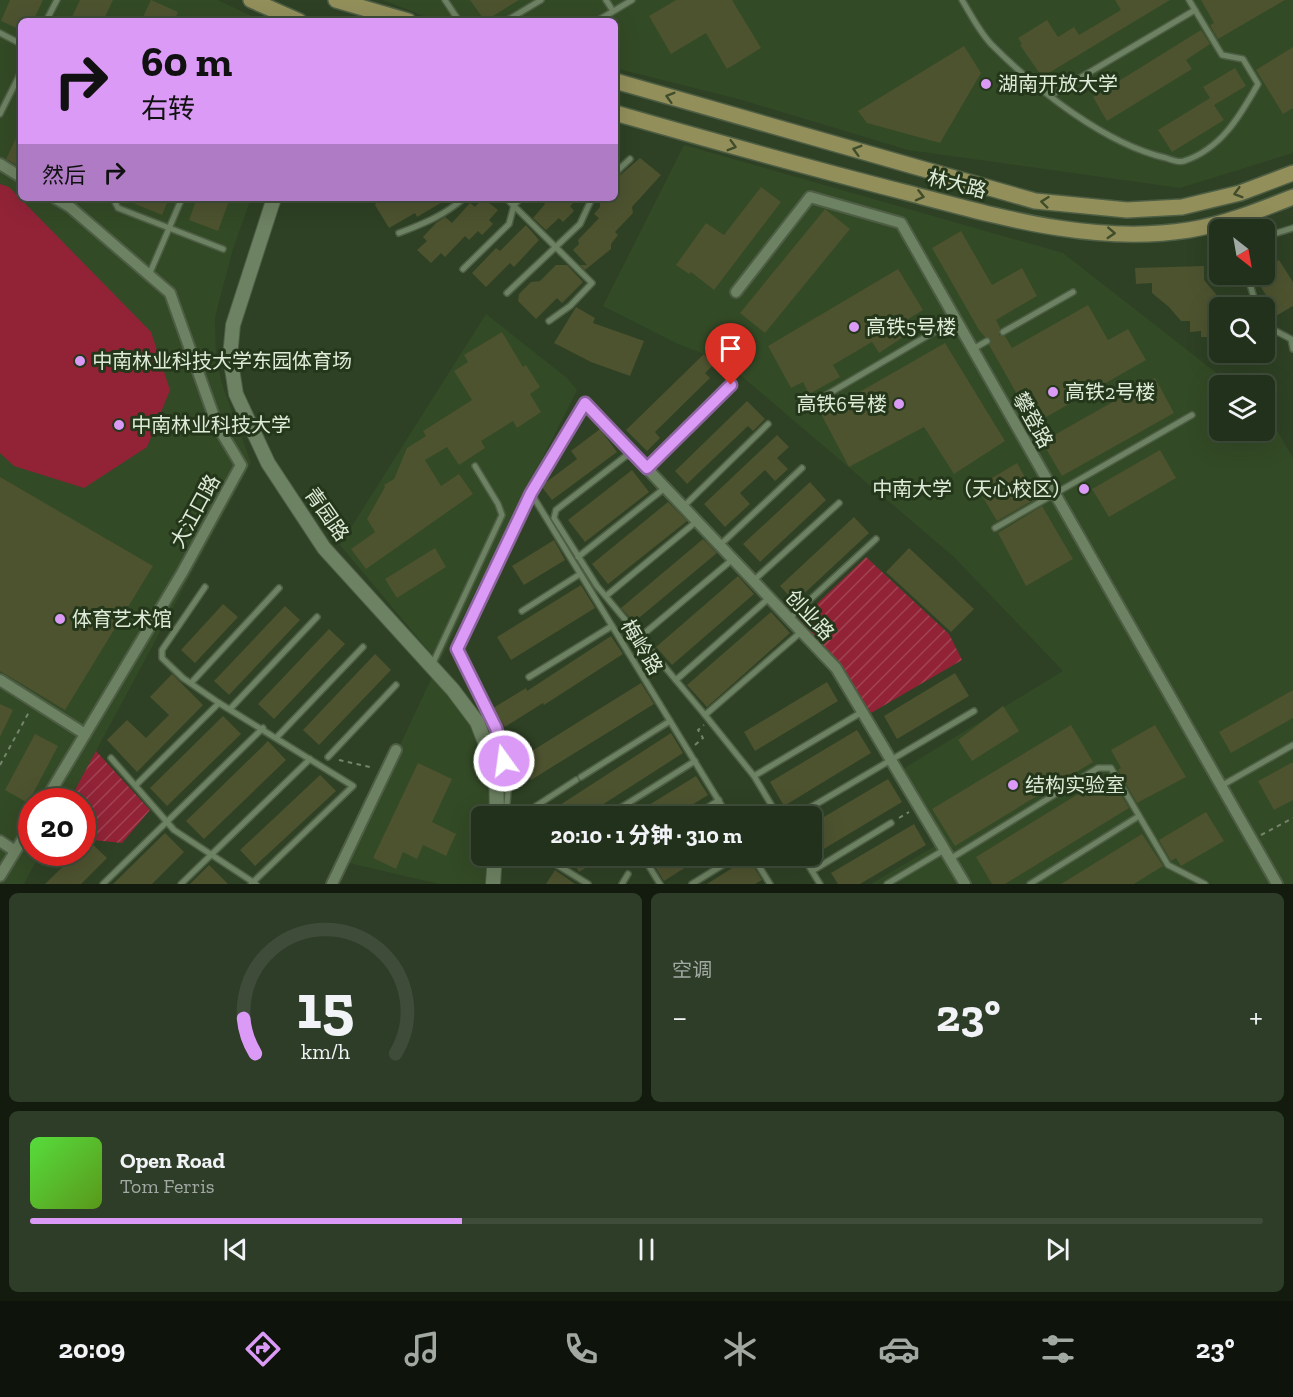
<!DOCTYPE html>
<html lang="zh">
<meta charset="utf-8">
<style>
:root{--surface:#22311b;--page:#2e3d28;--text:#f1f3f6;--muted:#a2a9a3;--line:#3f4c3a;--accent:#da9af6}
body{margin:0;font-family:"Zilla Slab","Noto Sans SC",serif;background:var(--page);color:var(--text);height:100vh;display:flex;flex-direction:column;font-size:22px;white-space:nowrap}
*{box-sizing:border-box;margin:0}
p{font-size:20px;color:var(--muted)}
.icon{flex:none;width:33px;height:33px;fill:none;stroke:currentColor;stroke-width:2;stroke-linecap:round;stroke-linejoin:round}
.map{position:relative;height:884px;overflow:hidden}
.panel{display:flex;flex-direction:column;gap:9px;padding:9px;background:#131b0f;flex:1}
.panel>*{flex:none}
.hud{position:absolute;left:18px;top:18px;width:600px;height:183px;border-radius:9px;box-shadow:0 6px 24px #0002,0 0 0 2px var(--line);background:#da9af6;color:#111;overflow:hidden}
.needle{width:39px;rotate:149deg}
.fabs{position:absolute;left:1209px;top:219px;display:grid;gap:12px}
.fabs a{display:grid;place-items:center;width:66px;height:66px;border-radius:9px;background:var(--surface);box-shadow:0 6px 24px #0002,0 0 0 2px var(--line);font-size:30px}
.speed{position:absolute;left:18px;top:788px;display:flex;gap:12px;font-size:30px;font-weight:700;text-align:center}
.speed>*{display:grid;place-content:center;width:78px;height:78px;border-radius:50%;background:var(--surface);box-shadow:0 6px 24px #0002,0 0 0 2px var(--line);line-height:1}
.speed .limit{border:9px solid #d22;background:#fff;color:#111}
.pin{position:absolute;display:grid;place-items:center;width:51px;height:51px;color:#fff;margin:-62px -26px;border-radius:50% 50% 50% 0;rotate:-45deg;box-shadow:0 0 6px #0007}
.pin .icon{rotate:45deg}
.me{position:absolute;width:66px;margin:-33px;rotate:346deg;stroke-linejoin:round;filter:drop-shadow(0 0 4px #0008)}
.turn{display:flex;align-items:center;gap:21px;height:126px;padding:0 24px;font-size:27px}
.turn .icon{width:78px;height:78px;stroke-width:2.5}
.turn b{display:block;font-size:42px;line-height:51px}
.then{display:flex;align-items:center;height:57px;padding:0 24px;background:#0003;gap:12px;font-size:22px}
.big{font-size:45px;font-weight:800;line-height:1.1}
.panel .tile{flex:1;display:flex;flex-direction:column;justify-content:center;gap:9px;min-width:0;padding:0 21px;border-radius:9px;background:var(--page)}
.panel .dial{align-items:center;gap:0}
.dial svg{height:156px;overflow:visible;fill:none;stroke:var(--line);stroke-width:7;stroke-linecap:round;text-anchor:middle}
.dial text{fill:var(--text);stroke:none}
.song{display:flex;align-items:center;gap:18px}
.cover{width:72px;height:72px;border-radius:9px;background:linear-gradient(135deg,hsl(110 70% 55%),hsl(90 70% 35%))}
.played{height:6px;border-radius:3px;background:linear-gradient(90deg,var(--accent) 35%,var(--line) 35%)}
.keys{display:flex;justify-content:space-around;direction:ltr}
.heat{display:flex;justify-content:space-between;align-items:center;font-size:33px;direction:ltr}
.panel .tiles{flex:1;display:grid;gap:9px;grid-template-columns:1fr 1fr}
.tile:last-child{grid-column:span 2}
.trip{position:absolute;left:471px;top:806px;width:351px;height:60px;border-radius:9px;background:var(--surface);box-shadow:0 6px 24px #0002,0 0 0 2px var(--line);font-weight:800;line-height:60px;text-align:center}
.dock{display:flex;height:96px;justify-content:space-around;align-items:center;background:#0e140b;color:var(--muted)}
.dock .icon{width:42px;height:42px}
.dock .selected{color:var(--accent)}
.dock b{font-size:27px;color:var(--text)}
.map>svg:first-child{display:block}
</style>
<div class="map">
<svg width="1293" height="884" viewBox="0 0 1293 884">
<defs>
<pattern id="garden-furrows" width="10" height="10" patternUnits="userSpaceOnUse" patternTransform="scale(1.5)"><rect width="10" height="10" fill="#922337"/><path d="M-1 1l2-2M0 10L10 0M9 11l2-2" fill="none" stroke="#a14353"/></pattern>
</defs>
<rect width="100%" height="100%" fill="#2e4124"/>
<!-- built -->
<g fill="#334a26">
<polygon points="0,0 218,0 262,21 21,21 21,198 251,198 233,249 215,317 216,360 223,387 251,463 69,801 32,801 32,852 41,852 24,884 0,884"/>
<polygon points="383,0 1293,0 1293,153 1180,188 908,150 742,100 615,68 615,21 436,21"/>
<polygon points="684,145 1063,253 1232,385 1220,386 1220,430 1264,430 1265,411 1267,413 1293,458 1293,884 871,884 940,843 898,772 1063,671 954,557 725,362 678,344 603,306"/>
<polygon points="486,314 567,378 577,390 439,663 340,545"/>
<polygon points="433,675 470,719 483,748 494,790 492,816 482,816 482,855 490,855 487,884 439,884 345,862"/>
</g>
<!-- garden -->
<g fill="url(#garden-furrows)">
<polygon points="866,557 949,634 962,660 871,713 840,663 799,621"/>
<polygon points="96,751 150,810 122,843 83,839 82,801 69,801"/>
</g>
<!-- pitch -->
<polygon fill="#922337" points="0,184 9,187 151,332 170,390 147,447 84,488 14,466 0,453"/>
<!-- building -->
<g fill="#4d522f">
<polygon points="10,0 43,0 33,21 21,21 21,30 1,21"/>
<polygon points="80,0 113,0 103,21 70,21"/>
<polygon points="151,0 178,12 174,21 141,21"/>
<polygon points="470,0 519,0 485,21"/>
<polygon points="676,0 732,0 761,48 727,69 706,33 671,54 649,16"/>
<polygon points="1115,0 1170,0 1042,77 1020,45 1022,44 1018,38 1047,20 1058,37 1074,27 1079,35 1121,10"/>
<polygon points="1201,0 1285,0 1218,39 1210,25 1214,23"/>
<polygon points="1201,30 1210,44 1186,60 1192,69 1107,121 1093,97"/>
<polygon points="964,46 981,73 940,143 867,123 858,111"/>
<polygon points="1293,47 1293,108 1283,114 1256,70"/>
<polygon points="1235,68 1246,86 1214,105 1224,120 1172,152 1158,130 1210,98 1203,87"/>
<polygon points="21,128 21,167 6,159"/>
<polygon points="640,158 661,175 632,207 633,213 615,232 618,235 611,244 611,249 585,270 580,265 587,265 573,250 579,244 578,240 599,218 594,214 600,207 600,198 615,198 619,176"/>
<polygon points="761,187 781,202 714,290 691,272 689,274 676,265 706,223 724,235"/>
<polygon points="121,198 169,198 162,215"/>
<polygon points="197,198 230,198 218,231 189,220"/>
<polygon points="378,198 449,198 417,217 415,213 389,228 375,205"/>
<polygon points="483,198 498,210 489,220 493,224 482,235 478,231 469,240 465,236 445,257 441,253 431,263 417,250 427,241 423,237 436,223 445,217 452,223 470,203 475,207"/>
<polygon points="539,198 579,198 570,206 574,211 563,222 559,218 546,230 533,218 545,204"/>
<polygon points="825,209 850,229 765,333 740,313"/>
<polygon points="526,225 539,240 514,267 510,263 486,287 472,273 496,248 500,251"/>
<polygon points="961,231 992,285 1022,268 1037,296 996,320 1000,328 999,335 1005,336 1012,348 1088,305 1108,340 1128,329 1146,360 1034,424 989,345 991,339 985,337 979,330 932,248"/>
<polygon points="1279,260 1293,282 1293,306 1269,320 1260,301 1267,297 1253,274 1264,274 1264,269"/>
<polygon points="556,265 567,265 583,282 562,303 557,298 536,319 518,301 519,294 531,282 540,281"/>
<polygon points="1204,266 1204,280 1220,299 1220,337 1201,337 1201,331 1190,332 1190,321 1181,321 1169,307 1152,293 1152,283 1136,284 1135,268"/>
<polygon points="898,269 923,310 905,321 911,332 879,353 872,342 833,365 840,377 809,394 803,382 791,388 768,346"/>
<polygon points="576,307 595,318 593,323 644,341 630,376 591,362 554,343"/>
<polygon points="502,332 523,367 526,365 540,387 530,394 541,412 517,428 513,421 481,441 485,448 459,465 447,447 425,460 441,486 459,474 473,494 366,569 351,549 375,532 367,519 385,487 384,485 394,479 407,448 426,436 423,431 472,400 454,371 468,362 464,355"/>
<polygon points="945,343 1005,441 954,474 924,427 849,467 821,414"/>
<polygon points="704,354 714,364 705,373 710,378 655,432 660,438 647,451 626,430"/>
<polygon points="1155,378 1174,413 1062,476 1042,442"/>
<polygon points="747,401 765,419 753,431 748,426 687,484 675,471"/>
<polygon points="600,429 617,452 552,500 541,486 577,459 571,451"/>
<polygon points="777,435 789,447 777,458 788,469 775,481 765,470 740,493 750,504 725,527 704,504"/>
<polygon points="1160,450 1176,478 1109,517 1092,489"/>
<polygon points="1017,463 1037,498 997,521 977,487"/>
<polygon points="632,470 649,492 585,542 568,520"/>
<polygon points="0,477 153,566 65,710 0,671"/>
<polygon points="810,482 826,500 760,562 743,544"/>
<polygon points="668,502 687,521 608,584 592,564"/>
<polygon points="1042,506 1073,559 1026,586 998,533"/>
<polygon points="854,517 869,533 795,602 780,586"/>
<polygon points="703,539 717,553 634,622 621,608"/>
<polygon points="554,540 565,560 524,585 512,566"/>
<polygon points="435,548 446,567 397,598 385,579"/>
<polygon points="909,548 974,609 951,632 886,572"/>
<polygon points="738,576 754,594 672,665 656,647"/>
<polygon points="581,585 595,608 511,660 497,637"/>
<polygon points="223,604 238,617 195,663 181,650"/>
<polygon points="285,606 300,620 229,695 214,681"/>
<polygon points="771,612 790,633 707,707 687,685"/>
<polygon points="329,629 345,644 274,719 258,704"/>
<polygon points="611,636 623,654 544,705 543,703 505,727 493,708 526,688 527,691"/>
<polygon points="375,654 391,670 319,745 303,730"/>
<polygon points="955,673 969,696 897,739 884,716"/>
<polygon points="172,674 203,705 137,772 107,740 127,720 146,738 169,715 150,697"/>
<polygon points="827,682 838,701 755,751 744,732"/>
<polygon points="641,683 654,704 531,780 519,759"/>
<polygon points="1293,690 1293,718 1231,753 1219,732"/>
<polygon points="0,704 13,710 0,737"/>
<polygon points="1003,706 1019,731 972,761 958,740"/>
<polygon points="223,716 241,734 167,806 150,788"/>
<polygon points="1071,725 1093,762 955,846 932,809"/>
<polygon points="1155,725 1186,777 1137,803 1118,770 1121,768 1111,750"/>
<polygon points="857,730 871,753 784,806 770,782"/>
<polygon points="671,733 683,753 585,816 543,816"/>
<polygon points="35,734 58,746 28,803 5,790"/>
<polygon points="268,741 286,760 204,839 186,821"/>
<polygon points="1293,762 1293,800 1274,810 1258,781"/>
<polygon points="418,763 452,779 432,822 456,834 446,856 423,845 417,859 403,852 396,869 373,858"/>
<polygon points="320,775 336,791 255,866 240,850"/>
<polygon points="1109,775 1129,808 1005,884 992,884 976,857"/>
<polygon points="696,776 708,795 674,816 631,816"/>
<polygon points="888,779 902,802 812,856 812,824"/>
<polygon points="1206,812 1224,841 1181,866 1176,858 1171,861 1159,840"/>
<polygon points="914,824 926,845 860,884 838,884 831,873"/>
<polygon points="165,833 184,852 152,884 113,884"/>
<polygon points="1142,834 1163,866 1134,884 1061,884"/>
<polygon points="89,841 107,858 81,884 45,884 78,852 82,852 82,847"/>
<polygon points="569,855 607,855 579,872"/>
<polygon points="663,855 705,855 664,881 652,862"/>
<polygon points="748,858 762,880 755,884 707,884"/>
<polygon points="209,865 228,884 190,884"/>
<polygon points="555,870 568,879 575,884 546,884"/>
</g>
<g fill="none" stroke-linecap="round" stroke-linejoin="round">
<!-- service casing -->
<g stroke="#4e5e45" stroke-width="8">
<g id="service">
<polyline points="445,0 459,21"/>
<polyline points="606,0 613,11"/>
<path d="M962 0C971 15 980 33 992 45 1037 90 1105 144 1166 158 1172 160 1179 163 1184 161 1221 149 1240 116 1258 84L1243 59 1222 55 1189 0"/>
<polyline points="46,21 57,0"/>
<polyline points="506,21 541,0"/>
<polyline points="597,21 632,0"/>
<polyline points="0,33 21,44"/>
<polyline points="1051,95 1195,10"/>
<polyline points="0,114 21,72"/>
<polyline points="615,173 630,159"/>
<polyline points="113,198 118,208 223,249"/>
<polyline points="337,198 346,198"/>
<polyline points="506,198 592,283 570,306 549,321"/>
<path d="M399 233C423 224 445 215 464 198"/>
<polyline points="1264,237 1293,228"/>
<polyline points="463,269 509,224 514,205 521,198"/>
<polyline points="1247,274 1257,308"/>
<polyline points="149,275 182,198"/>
<polyline points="507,293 580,224 592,198"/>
<polyline points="1264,325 1291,339 1293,349"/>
<polyline points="1003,332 1073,292"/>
<polyline points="973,349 987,341"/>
<polyline points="816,401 956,319"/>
<polyline points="631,452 556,510 554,518 597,586 705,715"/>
<polyline points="647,468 731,385"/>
<polyline points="531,493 728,816"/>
<polyline points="683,507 768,424"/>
<polyline points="995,528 1192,415"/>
<polyline points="720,545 802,468"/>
<polyline points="578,557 666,487"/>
<polyline points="753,581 839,503"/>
<polyline points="205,587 162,650 162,658 183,678 219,703 353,786 251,884"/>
<polyline points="606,596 697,521"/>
<polyline points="522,611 580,574"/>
<polyline points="789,619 876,539"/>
<polyline points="640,637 733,559"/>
<polyline points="432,665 502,515 498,504 475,466"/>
<polyline points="529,677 612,626"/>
<polyline points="676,680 769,598"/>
<polyline points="191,683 279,588"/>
<polyline points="230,709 317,617"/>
<polyline points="277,737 363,647"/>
<polyline points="328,757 396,685"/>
<polyline points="111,758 174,830 256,884"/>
<polyline points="754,776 862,712"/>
<polyline points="581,777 670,721"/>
<polyline points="136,785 219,703"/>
<polyline points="1221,786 1293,745"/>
<polyline points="536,806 576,780"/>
<polyline points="506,816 509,778 496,728 457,649 531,493 585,403"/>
<polyline points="616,816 614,812 695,761"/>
<polyline points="694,816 719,800"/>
<polyline points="778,816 754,776 705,715 801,632"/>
<polyline points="796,816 974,711"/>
<polyline points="541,855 588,884"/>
<polyline points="642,855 660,884"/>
<polyline points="752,855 770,884"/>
<polyline points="802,855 820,884"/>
<polyline points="950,859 1098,768 1111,768 1168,865 1205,884"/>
<polyline points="812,871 891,823"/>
<polyline points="103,884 263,728"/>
<polyline points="181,884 310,759"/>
<polyline points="622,884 628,874"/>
<polyline points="692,884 739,855"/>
<polyline points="887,884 944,850"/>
<polyline points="1030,884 1139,816"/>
</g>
</g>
<!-- minor casing -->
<g stroke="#4e5e45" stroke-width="14">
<g id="minor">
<polyline points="0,164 21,177"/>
<polyline points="736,292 810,197 901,223 1277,884"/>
<polyline points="585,403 836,668 965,884"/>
<polyline points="0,680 85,734"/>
<polyline points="45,801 182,573 241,465 217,425 170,293 70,207 55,198"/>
<polyline points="0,841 15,851"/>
<polyline points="0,876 32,824"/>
<polyline points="332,884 396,750"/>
</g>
</g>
<!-- tertiary casing -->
<g stroke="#4e5e45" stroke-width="16">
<g id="tertiary">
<polyline points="274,198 233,325 230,356 236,394 268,463 324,548 453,690 477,722 496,771 497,816"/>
<polyline points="493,884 495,855"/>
</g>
</g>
<!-- secondary casing -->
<g stroke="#4e5e45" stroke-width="18">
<g id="secondary">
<polyline points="251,0 299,21"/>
<polyline points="336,0 408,21"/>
<polyline points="615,81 1035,201 1127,210 1182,207 1240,193 1293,173"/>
<path d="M615 113C713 141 810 168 908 193 1000 217 1093 245 1189 230 1225 224 1260 210 1293 197"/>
</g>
</g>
<!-- path -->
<g stroke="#75856c" stroke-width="2" stroke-dasharray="4.5 4.5" stroke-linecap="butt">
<polyline points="695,745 703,738 698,730 704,725"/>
<polyline points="339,760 374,768"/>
<polyline points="0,765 29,712"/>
<polyline points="520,816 528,811"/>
<polyline points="899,818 909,812"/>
<polyline points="1261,835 1293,818"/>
</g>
<!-- service -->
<use href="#service" stroke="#6d8262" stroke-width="5"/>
<!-- minor -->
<use href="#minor" stroke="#6d8262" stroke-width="10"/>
<!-- tertiary -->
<use href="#tertiary" stroke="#6d8262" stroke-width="14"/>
<!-- secondary -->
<use href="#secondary" stroke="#938f5b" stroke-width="15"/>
</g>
<!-- one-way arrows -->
<defs><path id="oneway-chevron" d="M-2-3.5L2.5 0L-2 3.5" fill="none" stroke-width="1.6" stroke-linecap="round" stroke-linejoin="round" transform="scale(1.5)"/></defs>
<g stroke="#404d2a">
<use href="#oneway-chevron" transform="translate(670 97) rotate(-164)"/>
<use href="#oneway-chevron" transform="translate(732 146) rotate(16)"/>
<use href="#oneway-chevron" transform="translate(857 150) rotate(-164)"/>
<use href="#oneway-chevron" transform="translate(1238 193) rotate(164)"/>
<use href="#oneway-chevron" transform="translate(920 196) rotate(14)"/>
<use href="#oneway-chevron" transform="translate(1045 202) rotate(-174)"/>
<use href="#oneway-chevron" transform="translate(1111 233) rotate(3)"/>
</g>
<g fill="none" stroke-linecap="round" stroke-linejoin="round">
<!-- route casing -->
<g stroke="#8e64a0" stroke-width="15">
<polyline id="route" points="504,761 496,728 457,649 531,493 585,403 647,468 731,385"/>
</g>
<!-- route -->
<use href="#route" stroke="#da9af6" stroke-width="10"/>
</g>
<!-- markers -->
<g fill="#da9af6" stroke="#24371a" stroke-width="2">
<circle cx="986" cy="84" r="6"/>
<circle cx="854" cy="327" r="6"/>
<circle cx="80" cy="361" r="6"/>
<circle cx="1053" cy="392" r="6"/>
<circle cx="899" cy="404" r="6"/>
<circle cx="119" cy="425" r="6"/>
<circle cx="1084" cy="489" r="6"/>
<circle cx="60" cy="619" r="6"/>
<circle cx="1013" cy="785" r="6"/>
</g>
<g text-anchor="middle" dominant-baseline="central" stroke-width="6" stroke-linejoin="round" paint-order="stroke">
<!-- poi labels -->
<g font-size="20" fill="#dfebd9" stroke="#24371a" text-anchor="start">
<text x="998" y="84">湖南开放大学</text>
<text x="866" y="327">高铁5号楼</text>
<text x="92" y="361">中南林业科技大学东园体育场</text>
<text x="1065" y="392">高铁2号楼</text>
<text x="887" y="404" text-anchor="end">高铁6号楼</text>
<text x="131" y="425">中南林业科技大学</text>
<text x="1072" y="489" text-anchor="end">中南大学（天心校区）</text>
<text x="72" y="619">体育艺术馆</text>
<text x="1025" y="785">结构实验室</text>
</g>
<!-- street labels -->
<g font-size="20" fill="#dfebd9" stroke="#24371a">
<text transform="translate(957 184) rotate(14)">林大路</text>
<text transform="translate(1033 420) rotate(61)">攀登路</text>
<text transform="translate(195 511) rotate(-61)">大江口路</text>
<text transform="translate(327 514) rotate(55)">青园路</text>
<text transform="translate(810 615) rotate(47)">创业路</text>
<text transform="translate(642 647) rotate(59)">梅岭路</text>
</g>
</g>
</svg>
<div class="fabs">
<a><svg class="needle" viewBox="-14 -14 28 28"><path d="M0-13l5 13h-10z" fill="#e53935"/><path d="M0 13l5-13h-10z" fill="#a2a9a3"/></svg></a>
<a><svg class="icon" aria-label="search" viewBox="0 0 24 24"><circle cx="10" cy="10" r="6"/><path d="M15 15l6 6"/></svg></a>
<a><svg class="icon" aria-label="layers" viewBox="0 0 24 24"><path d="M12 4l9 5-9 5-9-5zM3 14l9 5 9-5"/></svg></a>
</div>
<div class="speed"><div class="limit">20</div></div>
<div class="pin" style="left:731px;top:385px;background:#d93025"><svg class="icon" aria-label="arrive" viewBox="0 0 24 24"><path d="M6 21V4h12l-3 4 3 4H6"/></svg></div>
<svg class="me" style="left:504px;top:761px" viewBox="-20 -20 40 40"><circle r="17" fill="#da9af6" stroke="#fff" stroke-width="3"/><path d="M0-11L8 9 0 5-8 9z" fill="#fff"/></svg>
<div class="trip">20:10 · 1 分钟 · 310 m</div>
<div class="hud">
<div class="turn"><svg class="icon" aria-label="right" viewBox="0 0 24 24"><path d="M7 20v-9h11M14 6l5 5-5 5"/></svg><div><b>60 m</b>右转</div></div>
<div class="then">然后<svg class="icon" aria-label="right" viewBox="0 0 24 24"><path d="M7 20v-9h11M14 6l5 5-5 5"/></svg></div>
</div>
</div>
<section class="panel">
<div class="tiles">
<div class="tile dial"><svg viewBox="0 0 100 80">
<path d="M14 69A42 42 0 1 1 86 69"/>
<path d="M14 69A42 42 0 0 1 8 51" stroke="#da9af6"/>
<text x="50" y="56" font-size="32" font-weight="700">15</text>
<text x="50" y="72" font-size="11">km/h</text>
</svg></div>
<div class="tile"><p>空调</p>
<div class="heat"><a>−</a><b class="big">23°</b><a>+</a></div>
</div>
<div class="tile">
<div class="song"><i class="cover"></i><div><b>Open Road</b><p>Tom Ferris</p></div></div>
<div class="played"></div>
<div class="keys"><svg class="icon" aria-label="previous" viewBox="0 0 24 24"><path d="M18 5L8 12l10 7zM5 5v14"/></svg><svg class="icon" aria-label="pause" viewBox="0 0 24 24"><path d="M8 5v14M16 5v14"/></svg><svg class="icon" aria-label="next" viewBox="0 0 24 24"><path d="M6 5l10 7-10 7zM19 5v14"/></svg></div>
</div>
</div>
</section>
<nav class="dock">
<b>20:09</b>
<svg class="icon selected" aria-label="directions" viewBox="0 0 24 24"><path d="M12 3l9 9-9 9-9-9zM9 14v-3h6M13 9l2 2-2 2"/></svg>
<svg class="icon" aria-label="music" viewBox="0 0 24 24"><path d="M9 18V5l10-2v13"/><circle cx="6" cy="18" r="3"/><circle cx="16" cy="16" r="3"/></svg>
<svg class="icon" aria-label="phone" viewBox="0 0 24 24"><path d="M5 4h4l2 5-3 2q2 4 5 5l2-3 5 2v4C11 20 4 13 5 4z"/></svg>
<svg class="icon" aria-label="climate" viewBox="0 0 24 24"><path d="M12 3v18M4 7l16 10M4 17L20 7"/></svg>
<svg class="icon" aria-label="car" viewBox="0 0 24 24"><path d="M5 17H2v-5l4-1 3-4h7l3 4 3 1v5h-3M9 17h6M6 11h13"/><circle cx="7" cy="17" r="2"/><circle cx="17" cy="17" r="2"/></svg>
<svg class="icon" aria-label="filters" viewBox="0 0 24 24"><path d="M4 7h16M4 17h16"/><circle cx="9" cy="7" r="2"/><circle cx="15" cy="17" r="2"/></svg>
<b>23°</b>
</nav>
